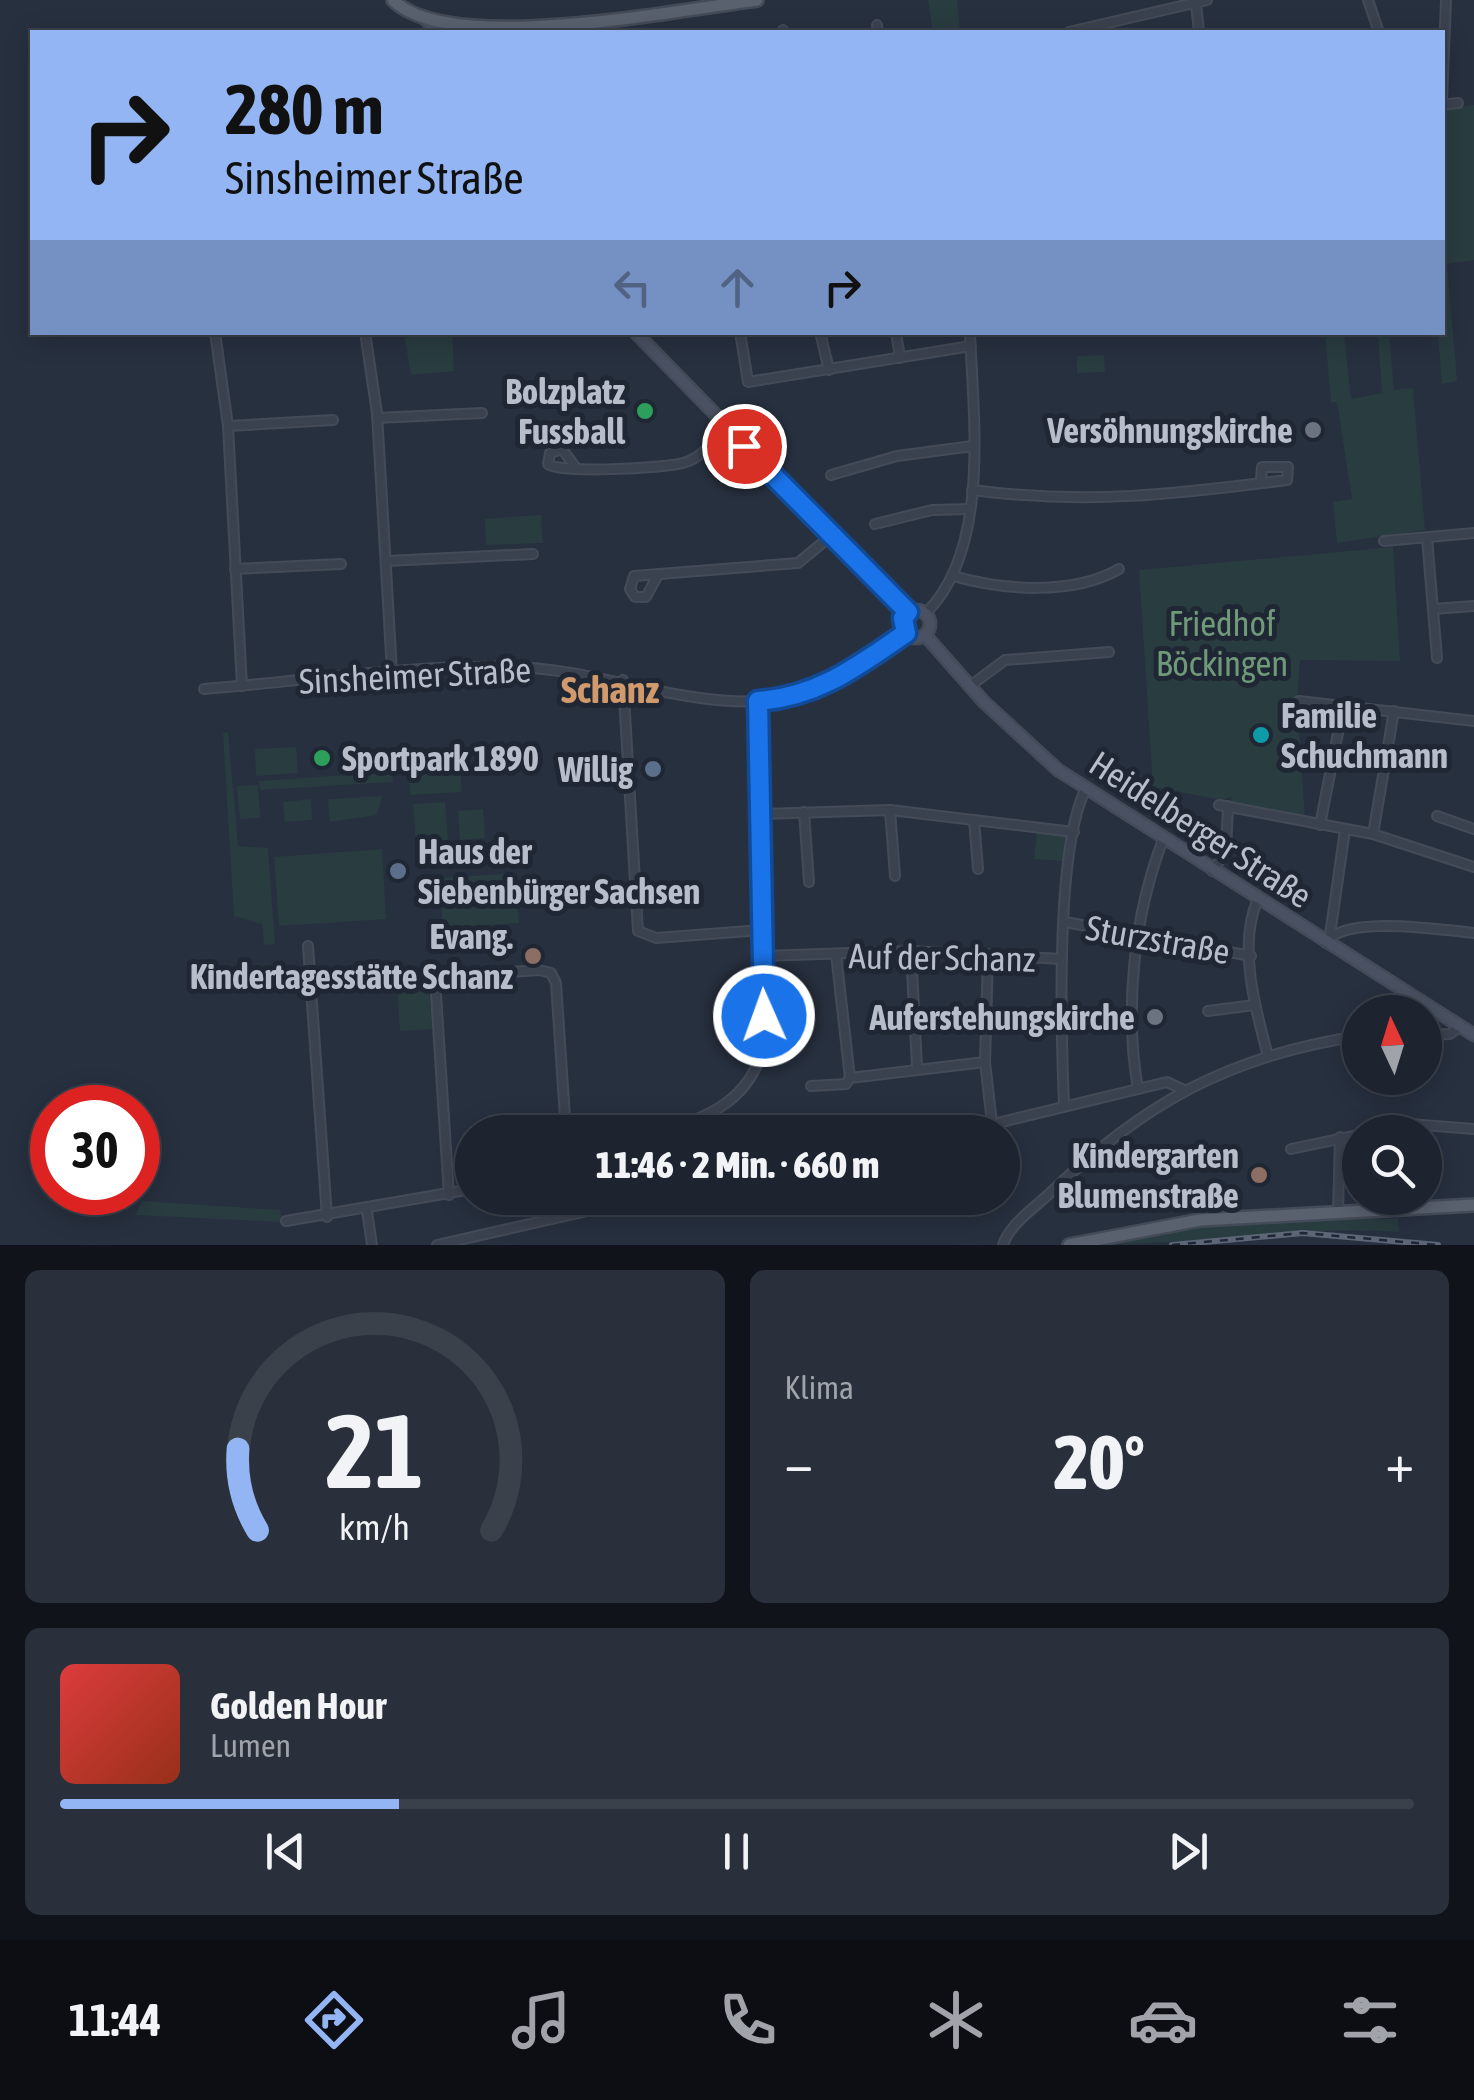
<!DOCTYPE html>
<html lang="de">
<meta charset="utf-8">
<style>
:root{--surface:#1d242f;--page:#2a303b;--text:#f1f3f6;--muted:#a0a4aa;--line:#3b414b;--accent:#93b5f3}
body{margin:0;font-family:"Asap Condensed",sans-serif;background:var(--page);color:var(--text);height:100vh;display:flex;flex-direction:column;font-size:38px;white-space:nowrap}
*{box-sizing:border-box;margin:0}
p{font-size:32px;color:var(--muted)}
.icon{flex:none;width:55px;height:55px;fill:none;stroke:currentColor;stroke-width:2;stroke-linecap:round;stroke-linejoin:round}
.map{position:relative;height:1245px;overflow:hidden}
.sheet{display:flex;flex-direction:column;gap:25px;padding:25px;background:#10141a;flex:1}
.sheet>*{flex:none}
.top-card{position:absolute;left:30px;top:30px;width:1415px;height:305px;border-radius:0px;box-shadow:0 5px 25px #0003,0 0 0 2px var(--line);background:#93b5f3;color:#111;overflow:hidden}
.needle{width:65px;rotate:356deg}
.tools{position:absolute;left:1342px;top:995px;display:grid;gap:20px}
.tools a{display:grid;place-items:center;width:100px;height:100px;border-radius:50%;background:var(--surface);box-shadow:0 5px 25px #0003,0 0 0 2px var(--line);font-size:50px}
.speed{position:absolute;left:30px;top:1085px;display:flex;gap:20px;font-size:50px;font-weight:700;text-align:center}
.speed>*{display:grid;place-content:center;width:130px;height:130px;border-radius:50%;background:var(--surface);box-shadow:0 5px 25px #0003,0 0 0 2px var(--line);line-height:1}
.speed .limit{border:15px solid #d22;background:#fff;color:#111}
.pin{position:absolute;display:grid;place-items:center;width:85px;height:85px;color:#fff;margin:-42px;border:5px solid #fff;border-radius:50%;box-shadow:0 2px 10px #0007}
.me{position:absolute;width:110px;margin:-55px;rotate:358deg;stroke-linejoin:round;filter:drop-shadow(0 0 8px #0008)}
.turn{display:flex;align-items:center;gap:35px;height:210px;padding:0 30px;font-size:45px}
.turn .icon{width:130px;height:130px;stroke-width:2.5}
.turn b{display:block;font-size:70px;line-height:85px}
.lanes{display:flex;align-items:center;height:95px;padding:0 30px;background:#0003;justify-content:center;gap:50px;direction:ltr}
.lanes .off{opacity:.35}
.big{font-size:75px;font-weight:800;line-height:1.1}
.sheet .card{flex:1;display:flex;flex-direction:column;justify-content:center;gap:15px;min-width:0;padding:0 35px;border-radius:15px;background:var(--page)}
.sheet .dial{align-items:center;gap:0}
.dial svg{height:260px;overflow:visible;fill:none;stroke:var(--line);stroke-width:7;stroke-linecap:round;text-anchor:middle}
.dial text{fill:var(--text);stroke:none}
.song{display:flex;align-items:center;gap:30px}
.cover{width:120px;height:120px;border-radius:15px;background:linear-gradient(135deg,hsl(0 70% 55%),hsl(10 70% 35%))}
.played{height:10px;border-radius:5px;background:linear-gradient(90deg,var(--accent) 25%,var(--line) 25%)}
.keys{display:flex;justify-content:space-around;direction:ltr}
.heat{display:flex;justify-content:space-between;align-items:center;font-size:55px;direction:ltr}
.sheet .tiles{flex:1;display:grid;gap:25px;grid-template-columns:1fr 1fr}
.card:last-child{grid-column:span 2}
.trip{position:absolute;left:455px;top:1115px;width:565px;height:100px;border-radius:50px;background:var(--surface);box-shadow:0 5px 25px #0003,0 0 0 2px var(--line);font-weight:800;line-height:100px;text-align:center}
.dock{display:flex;height:160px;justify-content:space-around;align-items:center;background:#0c0e13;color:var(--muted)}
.dock .icon{width:70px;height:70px}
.dock .current{color:var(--accent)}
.dock b{font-size:45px;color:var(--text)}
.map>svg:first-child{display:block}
</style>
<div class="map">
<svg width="1474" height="1245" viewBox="0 0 1474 1245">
<rect width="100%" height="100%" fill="#27303f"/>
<!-- green -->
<g fill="#293c40">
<polygon points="928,0 957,0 960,32 933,32"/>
<polygon points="1474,105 1474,260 1447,264 1457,381 1442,384 1438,333 1442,332 1443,109"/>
<polygon points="404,333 452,333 454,371 411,375"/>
<polygon points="1325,333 1344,333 1351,399 1382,393 1378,333 1389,333 1394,390 1413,388 1425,530 1337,543 1333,502 1352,499 1337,402 1331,402"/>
<polygon points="1104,355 1105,372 1077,373 1077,356"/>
<polygon points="541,515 543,543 486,545 485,519"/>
<polygon points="1393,547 1400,661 1300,660 1297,699 1305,818 1232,802 1231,797 1222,800 1153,787 1139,570"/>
<polygon points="228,732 238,846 268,848 275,944 264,945 262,924 234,916 223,733"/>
<polygon points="296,747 298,773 256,776 255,749"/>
<polygon points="460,767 462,792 410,795 409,770"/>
<polygon points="392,772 393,782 260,790 259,781"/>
<polygon points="258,785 260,818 240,819 237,786"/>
<polygon points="382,796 377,815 330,822 328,799"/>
<polygon points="311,799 312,820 285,822 283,802"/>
<polygon points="445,802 448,841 416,843 413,804"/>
<polygon points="483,809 485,838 460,840 458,811"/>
<polygon points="1037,833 1067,836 1064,861 1034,859"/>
<polygon points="382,849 386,919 279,926 274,857"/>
<polygon points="516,873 519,923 443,928 439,878"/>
<polygon points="421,984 429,986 432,1029 400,1031 397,985"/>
<polygon points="142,1201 280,1210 282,1222 136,1215"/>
<path d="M1290 1219H1398L1399 1232C1294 1225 1192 1245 1088 1245L1190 1225Z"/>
</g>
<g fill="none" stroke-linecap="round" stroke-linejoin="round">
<!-- minor casing -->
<g stroke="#444b58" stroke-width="12">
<g id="minor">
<polyline points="1368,0 1379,32"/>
<polyline points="1196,4 1199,32"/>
<polyline points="877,25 878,32"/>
<polyline points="783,30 783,32"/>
<polyline points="1069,32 1207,0"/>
<polyline points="1442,101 1446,0"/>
<polyline points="1442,105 1458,103"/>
<polyline points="215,332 228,426 242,686"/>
<polyline points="365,332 377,413 392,672"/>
<polyline points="740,332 748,382 971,346"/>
<polyline points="820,332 829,370"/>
<polyline points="896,332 900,358"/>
<polyline points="377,418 482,413"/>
<polyline points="228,426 333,420"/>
<path d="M577 469 562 449 550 453 548 464C559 474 664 468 683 463 700 459 715 441 727 429"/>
<polyline points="831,475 897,456 973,446"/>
<path d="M972 490C1087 505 1177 494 1287 480L1288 467H1262L1261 479"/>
<polyline points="875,524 932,510 970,509"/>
<polyline points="1427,538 1437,658"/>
<polyline points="1384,541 1474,533"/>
<polyline points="386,561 533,554"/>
<polyline points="235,569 341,564"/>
<polyline points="658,575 646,597 635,597 630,589 634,576 798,563 832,535"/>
<path d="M953 576C1003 590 1072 596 1119 569"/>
<polyline points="1433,609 1474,606"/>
<path d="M926 613C991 549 973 416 970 332"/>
<polyline points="623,680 638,931 656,938 762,930"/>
<polyline points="970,686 1005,660 1109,652"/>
<path d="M204 689C307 681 411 664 515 667 610 669 724 725 816 690 848 678 877 653 906 633"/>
<polyline points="1299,701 1474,721"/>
<polyline points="1219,805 1373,834 1474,867"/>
<polyline points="890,810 895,876"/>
<polyline points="804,812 809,882"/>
<polyline points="761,814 890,810 1074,832"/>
<polyline points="1437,816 1474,829"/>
<polyline points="974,820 978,869"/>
<polyline points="1320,825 1343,707"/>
<polyline points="1373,834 1394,711"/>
<polyline points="1212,871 1226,852 1228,806"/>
<path d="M1258 899C1237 945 1256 1011 1268 1056"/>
<polyline points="1065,922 1251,956"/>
<polyline points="1330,935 1345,830"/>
<path d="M1326 943C1342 914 1444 930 1474 933"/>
<polyline points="308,946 327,1217"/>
<polyline points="911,951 917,1067"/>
<polyline points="836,954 850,1078"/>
<polyline points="988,954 985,1062 992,1123"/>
<polyline points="762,956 911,951 1062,959"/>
<polyline points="435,979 449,1195"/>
<polyline points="310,987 539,970 551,973 556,983 566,1132"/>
<polyline points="1208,1011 1254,1005"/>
<polyline points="1425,1035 1450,1034 1458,1028"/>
<polyline points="811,1086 846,1084 850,1078 985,1062"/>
<path d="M1138 1089C1124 1008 1134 914 1164 837"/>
<path d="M1064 1105C1061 1031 1055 850 1086 788"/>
<path d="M662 1132C710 1116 750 1100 763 1047L759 701"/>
<polyline points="960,1132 1167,1082 1184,1090"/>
<polyline points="1291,1149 1410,1124 1474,1129"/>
<polyline points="367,1211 372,1245"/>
<polyline points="1338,1211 1340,1137"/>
<polyline points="286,1221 472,1189"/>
<polyline points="437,1245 645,1198"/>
<path d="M1003 1245C1009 1225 1034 1208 1049 1194 1142 1104 1230 1055 1360 1036"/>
</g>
</g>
<!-- secondary casing -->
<g stroke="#444b58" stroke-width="15">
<g id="secondary">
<polyline points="425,19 439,32"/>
<polyline points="635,332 908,612"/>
<circle cx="916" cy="624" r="14"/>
<polyline points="925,635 984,702 1058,770 1474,1035"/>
</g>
</g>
<!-- primary casing -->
<g stroke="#444b58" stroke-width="16">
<g id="primary">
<path d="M393 0C449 56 678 10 757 0"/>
<polyline points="1069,1245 1200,1220 1474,1205"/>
</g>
</g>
<!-- minor -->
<use href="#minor" stroke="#3b424f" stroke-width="8"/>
<!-- secondary -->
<use href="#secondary" stroke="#495162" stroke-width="10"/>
<!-- primary -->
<use href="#primary" stroke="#59616f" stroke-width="11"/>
<!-- rail casing -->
<g stroke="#5d6676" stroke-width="6">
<polyline id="rail" points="1172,1245 1303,1233 1438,1245"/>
</g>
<!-- rail -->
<use href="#rail" stroke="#202734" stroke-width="2.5" stroke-dasharray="8" stroke-linecap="butt"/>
</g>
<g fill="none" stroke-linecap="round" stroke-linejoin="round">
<!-- route casing -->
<g stroke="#114b97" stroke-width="25">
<path id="route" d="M744 446 908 612 903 618 906 633C858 666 818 697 758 701L764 1016"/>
</g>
<!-- route -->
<use href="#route" stroke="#1a73e8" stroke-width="18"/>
</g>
<!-- markers -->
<g fill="#2e9e5b" stroke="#202734" stroke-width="4">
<circle cx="645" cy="411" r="10"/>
<circle cx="322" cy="758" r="10"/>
</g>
<g fill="#6b7280" stroke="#202734" stroke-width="4">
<circle cx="1313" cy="430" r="10"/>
<circle cx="1155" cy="1017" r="10"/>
</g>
<circle fill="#0f9aa8" stroke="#202734" stroke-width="4" cx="1261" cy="735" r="10"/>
<g fill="#5c6f8a" stroke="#202734" stroke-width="4">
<circle cx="653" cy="769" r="10"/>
<circle cx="398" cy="871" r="10"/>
</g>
<g fill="#8d6e63" stroke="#202734" stroke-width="4">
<circle cx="533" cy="956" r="10"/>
<circle cx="1259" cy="1175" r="10"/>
</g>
<g text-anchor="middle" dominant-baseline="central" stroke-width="10" stroke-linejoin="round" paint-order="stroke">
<!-- poi labels -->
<g font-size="35" font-weight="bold" fill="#b7bec9" stroke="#202734" text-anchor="end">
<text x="625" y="391">Bolzplatz<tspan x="625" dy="40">Fussball</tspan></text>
<text x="1293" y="430">Versöhnungskirche</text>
<text x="1281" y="715" text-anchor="start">Familie<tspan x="1281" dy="40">Schuchmann</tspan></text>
<text x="342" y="758" text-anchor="start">Sportpark 1890</text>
<text x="633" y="769">Willig</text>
<text x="418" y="851" text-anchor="start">Haus der<tspan x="418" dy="40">Siebenbürger Sachsen</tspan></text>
<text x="513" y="936">Evang.<tspan x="513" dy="40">Kindertagesstätte Schanz</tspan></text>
<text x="1135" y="1017">Auferstehungskirche</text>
<text x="1239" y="1155">Kindergarten<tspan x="1239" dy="40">Blumenstraße</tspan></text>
</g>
<!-- park labels -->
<g font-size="35" fill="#70997a" stroke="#202734">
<text x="1222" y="623">Friedhof<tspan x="1222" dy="40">Böckingen</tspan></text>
</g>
<!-- street labels -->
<g font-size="35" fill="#b7bec9" stroke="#202734">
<text transform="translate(415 675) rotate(-3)">Sinsheimer Straße</text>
<text transform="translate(1201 829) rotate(33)">Heidelberger Straße</text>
<text transform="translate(1158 939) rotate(10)">Sturzstraße</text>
<text transform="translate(942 957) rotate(1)">Auf der Schanz</text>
</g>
<!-- neighbourhood labels -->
<g font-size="38" font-weight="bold" fill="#d09a6c" stroke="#202734">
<text x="610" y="689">Schanz</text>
</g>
</g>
</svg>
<div class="tools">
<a><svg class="needle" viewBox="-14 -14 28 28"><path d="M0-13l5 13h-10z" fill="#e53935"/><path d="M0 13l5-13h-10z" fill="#a0a4aa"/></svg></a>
<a><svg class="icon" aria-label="search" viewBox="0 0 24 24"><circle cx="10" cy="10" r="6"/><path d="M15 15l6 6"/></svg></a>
</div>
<div class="speed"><div class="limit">30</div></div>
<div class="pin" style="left:744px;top:446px;background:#d93025"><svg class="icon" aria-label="arrive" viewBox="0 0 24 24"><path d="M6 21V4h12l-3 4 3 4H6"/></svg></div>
<svg class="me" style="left:764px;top:1016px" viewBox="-20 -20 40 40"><circle r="17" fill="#1a73e8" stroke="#fff" stroke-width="3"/><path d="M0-11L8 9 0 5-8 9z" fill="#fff"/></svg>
<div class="trip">11:46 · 2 Min. · 660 m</div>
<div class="top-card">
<div class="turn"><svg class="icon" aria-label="right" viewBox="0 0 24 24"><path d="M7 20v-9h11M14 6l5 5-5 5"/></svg><div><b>280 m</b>Sinsheimer Straße</div></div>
<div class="lanes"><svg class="icon off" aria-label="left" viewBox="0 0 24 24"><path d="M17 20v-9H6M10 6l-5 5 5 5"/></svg><svg class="icon off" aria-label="ahead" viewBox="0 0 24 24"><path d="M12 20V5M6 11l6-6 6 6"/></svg><svg class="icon" aria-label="right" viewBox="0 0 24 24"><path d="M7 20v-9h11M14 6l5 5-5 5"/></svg></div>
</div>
</div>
<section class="sheet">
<div class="tiles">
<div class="card dial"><svg viewBox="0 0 100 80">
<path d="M14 69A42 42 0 1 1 86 69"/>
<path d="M14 69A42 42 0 0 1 8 44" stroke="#93b5f3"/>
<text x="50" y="56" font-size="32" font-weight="700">21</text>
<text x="50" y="72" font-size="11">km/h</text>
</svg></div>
<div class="card"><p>Klima</p>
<div class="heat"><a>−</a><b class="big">20°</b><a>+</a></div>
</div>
<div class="card">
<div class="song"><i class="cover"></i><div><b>Golden Hour</b><p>Lumen</p></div></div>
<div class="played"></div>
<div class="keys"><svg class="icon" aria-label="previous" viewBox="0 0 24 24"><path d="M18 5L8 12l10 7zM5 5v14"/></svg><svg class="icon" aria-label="pause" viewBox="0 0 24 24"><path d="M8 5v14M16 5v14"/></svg><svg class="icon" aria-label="next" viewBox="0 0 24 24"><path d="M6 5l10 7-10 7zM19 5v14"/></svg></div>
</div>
</div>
</section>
<nav class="dock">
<b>11:44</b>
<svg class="icon current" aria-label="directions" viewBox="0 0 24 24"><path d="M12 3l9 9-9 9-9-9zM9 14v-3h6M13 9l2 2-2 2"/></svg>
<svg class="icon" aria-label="music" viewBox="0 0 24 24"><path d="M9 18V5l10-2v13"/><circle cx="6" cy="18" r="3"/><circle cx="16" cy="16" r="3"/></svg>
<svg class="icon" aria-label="phone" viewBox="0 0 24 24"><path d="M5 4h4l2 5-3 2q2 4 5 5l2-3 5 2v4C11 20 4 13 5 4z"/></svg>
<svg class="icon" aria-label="climate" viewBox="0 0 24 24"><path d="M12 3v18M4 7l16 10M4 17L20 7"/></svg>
<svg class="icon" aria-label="car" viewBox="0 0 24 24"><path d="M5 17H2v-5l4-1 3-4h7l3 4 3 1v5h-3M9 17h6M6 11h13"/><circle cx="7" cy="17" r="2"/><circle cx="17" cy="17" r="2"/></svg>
<svg class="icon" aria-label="filters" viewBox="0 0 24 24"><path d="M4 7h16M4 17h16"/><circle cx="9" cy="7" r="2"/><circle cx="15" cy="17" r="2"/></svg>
</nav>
